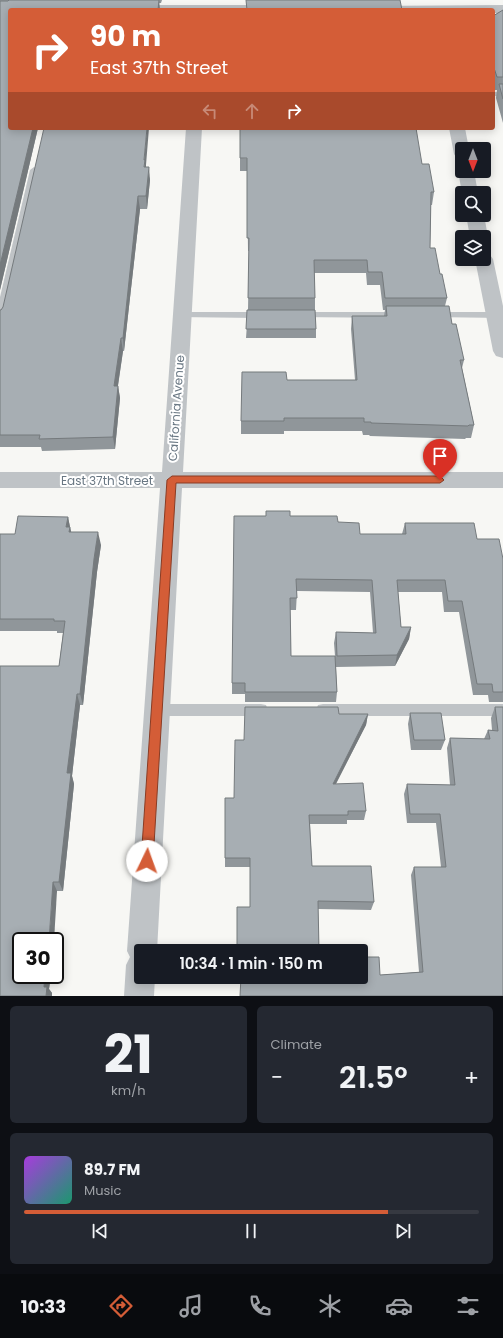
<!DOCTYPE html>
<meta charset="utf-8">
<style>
:root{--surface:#171b24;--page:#242831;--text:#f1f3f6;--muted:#9ea1a6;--line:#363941;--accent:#d45d37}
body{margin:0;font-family:Poppins,sans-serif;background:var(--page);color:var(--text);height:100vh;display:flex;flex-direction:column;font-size:15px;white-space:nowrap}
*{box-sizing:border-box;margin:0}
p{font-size:13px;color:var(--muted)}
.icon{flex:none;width:22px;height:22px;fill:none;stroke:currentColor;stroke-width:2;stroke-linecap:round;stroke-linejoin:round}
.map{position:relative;height:996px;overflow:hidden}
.panel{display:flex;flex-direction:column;gap:10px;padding:10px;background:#0d0f14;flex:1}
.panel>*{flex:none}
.banner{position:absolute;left:8px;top:8px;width:487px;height:122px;border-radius:4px;box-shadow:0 2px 10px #0003;background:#d45d37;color:#fff;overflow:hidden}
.needle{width:26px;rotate:180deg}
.fabs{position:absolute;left:455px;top:142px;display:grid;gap:8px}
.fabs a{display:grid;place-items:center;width:36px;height:36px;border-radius:4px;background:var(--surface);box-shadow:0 2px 10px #0003;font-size:20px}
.speed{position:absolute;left:12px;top:932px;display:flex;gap:8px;font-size:20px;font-weight:700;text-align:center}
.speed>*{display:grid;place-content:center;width:52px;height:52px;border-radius:50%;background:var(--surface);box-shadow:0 2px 10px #0003;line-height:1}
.speed .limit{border:2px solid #111;border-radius:6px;background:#fff;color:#111}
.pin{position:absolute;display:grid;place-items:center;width:34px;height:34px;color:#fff;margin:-41px -17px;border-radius:50% 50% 50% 0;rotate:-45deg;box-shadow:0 0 4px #0007}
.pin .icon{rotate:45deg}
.me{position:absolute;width:44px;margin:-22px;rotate:3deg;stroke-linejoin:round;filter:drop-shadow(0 0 3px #0008)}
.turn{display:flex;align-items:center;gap:14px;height:84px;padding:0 16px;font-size:18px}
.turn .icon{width:52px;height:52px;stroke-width:2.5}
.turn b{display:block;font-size:28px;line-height:34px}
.lanes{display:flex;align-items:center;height:38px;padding:0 16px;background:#0003;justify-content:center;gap:20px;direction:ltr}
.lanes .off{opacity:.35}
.big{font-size:30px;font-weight:600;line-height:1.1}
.panel .card{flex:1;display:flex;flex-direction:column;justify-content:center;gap:6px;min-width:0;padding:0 14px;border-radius:6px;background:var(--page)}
.panel .dial{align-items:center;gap:0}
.dial b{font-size:52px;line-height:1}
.song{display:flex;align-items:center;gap:12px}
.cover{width:48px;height:48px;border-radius:6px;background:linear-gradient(135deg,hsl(280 70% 55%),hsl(160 70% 35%))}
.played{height:4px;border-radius:2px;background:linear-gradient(90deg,var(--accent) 80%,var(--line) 80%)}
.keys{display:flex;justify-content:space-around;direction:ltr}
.heat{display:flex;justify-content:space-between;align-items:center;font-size:22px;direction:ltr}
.panel .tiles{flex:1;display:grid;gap:10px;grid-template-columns:1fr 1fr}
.card:last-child{grid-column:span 2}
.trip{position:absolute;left:134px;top:944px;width:234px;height:40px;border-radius:4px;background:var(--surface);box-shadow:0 2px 10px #0003;font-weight:600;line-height:40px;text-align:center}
.tabs{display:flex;height:64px;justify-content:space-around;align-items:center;background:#090b0e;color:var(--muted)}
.tabs .icon{width:28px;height:28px}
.tabs .on{color:var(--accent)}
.tabs b{font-size:18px;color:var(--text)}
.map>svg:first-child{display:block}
</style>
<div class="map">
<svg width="503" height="996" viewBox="0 0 503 996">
<rect width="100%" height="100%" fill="#f7f7f4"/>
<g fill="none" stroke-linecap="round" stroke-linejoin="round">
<!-- service -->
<g fill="#bfc3c6" fill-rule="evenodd">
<rect x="493" y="92" width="10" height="4"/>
<polygon points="34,167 38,170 5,319 4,321 0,323 0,297 30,170"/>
<polygon points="182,312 264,312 269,315 264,318 178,317 177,315 178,313"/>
<polygon points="300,312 400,312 405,315 400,318 296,317 295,315 296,313"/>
<polygon points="434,312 503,312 503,318 430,317 429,315 430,313"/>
<polygon points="156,704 261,704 266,705 268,710 266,715 261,716 156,716 151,715 149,710 151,705"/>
<polygon points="323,704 503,704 503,716 323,716 318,715 316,710 318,705"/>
</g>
<!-- minor -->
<g fill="#bfc3c6" fill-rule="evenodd">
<polygon points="130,5 276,5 281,6 283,9 124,10 125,6"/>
<polygon points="503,5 503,13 493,13 493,10 365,10 367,7 372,6"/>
<polygon points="186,128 202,128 183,472 503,472 503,488 182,488 157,951 141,951 141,977 155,977 154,996 124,996 126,965 130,957 127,951 160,488 0,488 0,472 162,472"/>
<polygon points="449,128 465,128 469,149 462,149 462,159 456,157 454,154"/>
<polygon points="462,167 462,171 474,171 478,193 462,193 458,171"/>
<polygon points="466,215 484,215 488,237 485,241 484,241 484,237 470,237"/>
<polygon points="484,253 490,255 493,259 503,306 503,358 496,356 493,351 475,259 484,259"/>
</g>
</g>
<!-- wall -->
<g fill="#90969a" fill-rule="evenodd">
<polygon points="0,0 162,0 161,3 159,3 10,128 38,128 0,290"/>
<polygon points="503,10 503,123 496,98 497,90 494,90 493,88 493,16"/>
<polygon points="240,158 422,164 434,192 432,205 431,205 430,248 447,298 445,306 452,324 464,360 462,368 474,425 471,438 466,438 465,439 370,436 369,435 363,435 362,431 284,431 284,434 241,434 241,421 287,380 355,380 351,329 352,316 384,316 385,310 383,310 380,285 367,285 366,273 314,273 315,298 315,310 316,329 316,338 246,338 248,310 249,251 248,251 247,171 240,171"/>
<polygon points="146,165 146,167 150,180 147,209 140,209 124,351 123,351 118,386 120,398 115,449 42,451 41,447 0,447 0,310 1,310"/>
<path d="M290 516 338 522 360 534H402L405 523 477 539 503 559V702H489L488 695H473L459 612H444L442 592H398L401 627H411L409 639 395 666 336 667 337 692 336 702H245V694H232V683ZM297 591 370 592 373 633 336 632 334 643 335 656H291L290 610H296Z"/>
<polygon points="68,517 71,532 101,545 97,572 83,705 80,705 72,776 74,784 63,891 57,891 21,975 51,975 49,989 52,993 52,996 0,996 59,666 63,633 57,633 57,631 0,631 0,534 15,534"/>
<polygon points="495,707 503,707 503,996 380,975 419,972 411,875 414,867 441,867 436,823 407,823 404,794 407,784 450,785 447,748 450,738 484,739 488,730 492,730 491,718"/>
<polygon points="410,713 445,740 441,750 411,750 408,724"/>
<polygon points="339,714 368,714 366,725 336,784 366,811 364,820 347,820 347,824 310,824 312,866 374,902 371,910 318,909 319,951 237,951 237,907 250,907 250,867 225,867 225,858 234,798 244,740"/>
</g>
<!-- shaded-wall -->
<g fill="#757a7d">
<polygon points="159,0 160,10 158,10"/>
<polygon points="33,128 38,128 0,290 0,265"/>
<polygon points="147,128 149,128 146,165 146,173 145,180 144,160"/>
<polygon points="149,167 150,180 147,209 146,196"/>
<polygon points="138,196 140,209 124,351 123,338"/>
<polygon points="121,338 123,351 116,398 114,386"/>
<polygon points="118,386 120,398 115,449 113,437"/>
<polygon points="68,517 70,527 73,539 66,527"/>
<polygon points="98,532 101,545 97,572 83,705 80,694 94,559"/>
<polygon points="411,627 409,639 395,666 397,655"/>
<polygon points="77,694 80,705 72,776 74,784 63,891 59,882 67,773"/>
<polygon points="368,714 366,725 331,793 333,784"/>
<polygon points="53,882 57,891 54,941 49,941"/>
<polygon points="45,975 51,975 49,989 52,993 52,996 46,996 44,987"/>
</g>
<!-- building -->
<g fill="#a7aeb3" stroke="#757a7d">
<polygon points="9,0 159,0 158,10 10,10 10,128 33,128 0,265 0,1 8,1"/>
<polygon points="246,0 400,0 402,10 247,10"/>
<polygon points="503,10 503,77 497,77 493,65 493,16"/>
<polygon points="499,84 503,84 503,99"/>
<polygon points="44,128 147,128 144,160 145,160 144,167 149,167 146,196 138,196 123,338 121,338 114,386 118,386 113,437 39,439 40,435 0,435 0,310 1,310 3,307"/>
<polygon points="240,128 416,128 422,164 429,164 434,192 431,192 430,248 435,248 440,274 442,274 447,298 385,298 382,272 368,272 367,260 314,260 315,298 248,298 249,238 247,238 247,158 240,158"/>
<polygon points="386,306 449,306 452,324 456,324 464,360 460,360 474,425 469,425 468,426 371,423 371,422 364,422 364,418 284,418 284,421 241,421 242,372 286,372 287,380 357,380 352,316 387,316"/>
<polygon points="247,310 315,310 316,329 246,329"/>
<polygon points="266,511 290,511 290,516 337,516 338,522 359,523 360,534 406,534 405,523 474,523 477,539 499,539 503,559 503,692 493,692 492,684 477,684 462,601 448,601 445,580 397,580 401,627 411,627 397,655 337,656 336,632 376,633 372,580 296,579 297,598 290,598 291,656 335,656 337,692 245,692 245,683 232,683 234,516 266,516"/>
<polygon points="18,516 68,517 66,527 70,527 69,532 98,532 94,559 80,694 77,694 67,773 71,773 59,882 53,882 49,941 21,941 21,975 45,975 44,987 47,987 46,996 0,996 0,666 59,666 65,621 54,621 54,619 0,619 0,534 15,534"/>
<polygon points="245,707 338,707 339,714 368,714 333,784 363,783 366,811 348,811 348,815 309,815 312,866 371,866 374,902 318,901 319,951 241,951 241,948 237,948 237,907 250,907 250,858 225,858 225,798 234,798 235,740 244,740"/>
<polygon points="495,707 503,707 503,996 240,996 241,977 361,977 361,957 379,957 380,975 423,972 414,867 446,867 440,814 410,814 407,784 455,785 450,738 490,739 488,730 498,731"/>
<polygon points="410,713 441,713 445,740 414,740"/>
</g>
<!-- route -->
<polygon fill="#d45d37" stroke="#8a3c24" points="172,476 440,476 444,480 440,483 176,483 153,861 151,865 147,866 143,865 141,861 167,480"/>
<g text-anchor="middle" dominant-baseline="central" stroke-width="4" stroke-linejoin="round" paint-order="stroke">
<!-- street labels -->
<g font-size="12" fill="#697783" stroke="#fff">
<text transform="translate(176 408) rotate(-86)">California Avenue</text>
<text x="107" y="480">East 37th Street</text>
</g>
</g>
</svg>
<div class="fabs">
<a><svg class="needle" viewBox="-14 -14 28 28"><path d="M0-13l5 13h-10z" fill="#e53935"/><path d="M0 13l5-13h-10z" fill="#9ea1a6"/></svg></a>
<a><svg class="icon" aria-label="search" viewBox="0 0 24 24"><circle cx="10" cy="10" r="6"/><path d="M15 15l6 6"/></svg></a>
<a><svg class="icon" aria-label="layers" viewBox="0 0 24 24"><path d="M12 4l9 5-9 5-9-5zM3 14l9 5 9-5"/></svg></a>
</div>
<div class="speed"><div class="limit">30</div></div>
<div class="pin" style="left:440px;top:480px;background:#d93025"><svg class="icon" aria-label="arrive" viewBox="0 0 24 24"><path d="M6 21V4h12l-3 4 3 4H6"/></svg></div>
<svg class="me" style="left:147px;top:861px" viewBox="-20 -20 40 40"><circle r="19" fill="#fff"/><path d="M0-13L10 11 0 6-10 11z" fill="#d45d37"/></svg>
<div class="trip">10:34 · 1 min · 150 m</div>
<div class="banner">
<div class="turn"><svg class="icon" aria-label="right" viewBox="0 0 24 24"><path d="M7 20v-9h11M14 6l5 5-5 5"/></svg><div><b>90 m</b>East 37th Street</div></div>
<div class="lanes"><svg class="icon off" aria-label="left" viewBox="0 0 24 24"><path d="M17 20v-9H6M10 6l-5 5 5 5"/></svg><svg class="icon off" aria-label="ahead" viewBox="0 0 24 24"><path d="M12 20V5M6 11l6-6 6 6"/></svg><svg class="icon" aria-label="right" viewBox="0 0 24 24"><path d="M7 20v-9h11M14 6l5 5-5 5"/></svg></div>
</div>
</div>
<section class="panel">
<div class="tiles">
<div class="card dial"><b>21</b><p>km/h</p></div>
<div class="card"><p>Climate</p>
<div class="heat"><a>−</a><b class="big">21.5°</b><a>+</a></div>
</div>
<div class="card">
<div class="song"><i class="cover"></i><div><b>89.7 FM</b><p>Music</p></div></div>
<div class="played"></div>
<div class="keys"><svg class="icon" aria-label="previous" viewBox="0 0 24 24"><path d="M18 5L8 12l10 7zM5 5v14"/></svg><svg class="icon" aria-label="pause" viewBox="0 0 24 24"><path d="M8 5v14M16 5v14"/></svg><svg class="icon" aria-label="next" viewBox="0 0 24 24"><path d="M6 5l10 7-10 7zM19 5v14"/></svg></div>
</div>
</div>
</section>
<nav class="tabs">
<b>10:33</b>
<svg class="icon on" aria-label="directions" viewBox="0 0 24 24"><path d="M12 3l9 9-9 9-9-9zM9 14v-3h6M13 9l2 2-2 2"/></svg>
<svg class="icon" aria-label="music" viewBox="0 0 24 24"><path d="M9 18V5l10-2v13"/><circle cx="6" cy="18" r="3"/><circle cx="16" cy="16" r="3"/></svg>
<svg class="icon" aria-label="phone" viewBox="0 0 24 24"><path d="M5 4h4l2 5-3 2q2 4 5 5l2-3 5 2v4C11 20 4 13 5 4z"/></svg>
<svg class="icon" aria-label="climate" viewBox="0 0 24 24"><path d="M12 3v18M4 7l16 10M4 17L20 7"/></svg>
<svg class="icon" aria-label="car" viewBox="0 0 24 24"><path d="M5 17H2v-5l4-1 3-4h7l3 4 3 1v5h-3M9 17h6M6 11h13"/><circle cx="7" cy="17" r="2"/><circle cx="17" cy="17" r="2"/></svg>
<svg class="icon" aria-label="filters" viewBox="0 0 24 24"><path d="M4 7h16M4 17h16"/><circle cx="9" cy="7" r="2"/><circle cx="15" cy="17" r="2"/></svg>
</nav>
